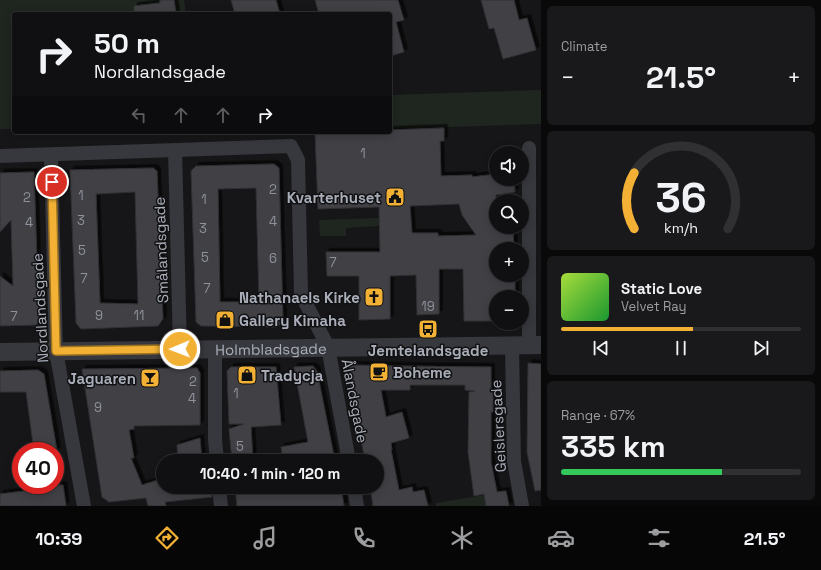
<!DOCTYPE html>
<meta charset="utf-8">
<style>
:root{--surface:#101012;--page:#19191b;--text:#f1f3f6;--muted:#9c9d9f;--line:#303032;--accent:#f2b134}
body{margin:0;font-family:"Space Grotesk",sans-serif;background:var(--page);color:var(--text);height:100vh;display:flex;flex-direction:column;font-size:15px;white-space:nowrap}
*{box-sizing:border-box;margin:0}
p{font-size:13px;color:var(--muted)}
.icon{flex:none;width:22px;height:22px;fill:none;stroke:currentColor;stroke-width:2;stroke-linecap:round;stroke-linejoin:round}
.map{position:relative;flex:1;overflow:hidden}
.sheet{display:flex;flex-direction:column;gap:6px;padding:6px;background:#09090a;width:280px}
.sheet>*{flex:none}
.guide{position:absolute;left:12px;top:12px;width:380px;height:122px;border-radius:4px;box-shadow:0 2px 10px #0003,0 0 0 1px var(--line);background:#101012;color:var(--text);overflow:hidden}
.buttons{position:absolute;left:489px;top:146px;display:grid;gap:8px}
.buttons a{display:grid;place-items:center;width:40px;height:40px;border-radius:50%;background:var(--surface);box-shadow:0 2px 10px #0003,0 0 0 1px var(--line);font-size:20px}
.speed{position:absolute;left:12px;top:442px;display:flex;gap:8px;font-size:20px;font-weight:700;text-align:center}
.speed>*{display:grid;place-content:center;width:52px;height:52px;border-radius:50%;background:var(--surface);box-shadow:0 2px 10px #0003,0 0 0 1px var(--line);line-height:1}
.speed .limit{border:6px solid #d22;background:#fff;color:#111}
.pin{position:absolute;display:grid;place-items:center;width:34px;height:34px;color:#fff;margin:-17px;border:2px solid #fff;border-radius:50%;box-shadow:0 1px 4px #0007}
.me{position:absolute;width:44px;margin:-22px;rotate:269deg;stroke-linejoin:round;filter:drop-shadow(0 0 3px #0008)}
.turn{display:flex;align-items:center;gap:14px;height:84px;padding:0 16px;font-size:18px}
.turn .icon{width:52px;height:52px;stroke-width:2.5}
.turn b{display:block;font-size:28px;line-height:34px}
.lanes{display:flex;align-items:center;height:38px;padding:0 16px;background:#0003;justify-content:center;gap:20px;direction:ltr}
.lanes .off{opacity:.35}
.big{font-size:30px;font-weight:700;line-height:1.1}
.sheet .tile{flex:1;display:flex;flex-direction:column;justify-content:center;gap:6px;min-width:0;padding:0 14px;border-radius:6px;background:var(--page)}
.sheet .dial{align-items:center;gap:0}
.dial svg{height:104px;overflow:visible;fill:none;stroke:var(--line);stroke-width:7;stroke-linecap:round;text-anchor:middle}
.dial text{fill:var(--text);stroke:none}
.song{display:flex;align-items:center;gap:12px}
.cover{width:48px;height:48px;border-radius:6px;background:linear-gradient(135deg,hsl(80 70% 55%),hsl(130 70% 35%))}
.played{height:4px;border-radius:2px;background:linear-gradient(90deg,var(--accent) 55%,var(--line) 55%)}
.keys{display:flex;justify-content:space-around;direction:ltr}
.heat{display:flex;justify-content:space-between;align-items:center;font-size:22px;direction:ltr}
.charge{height:6px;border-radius:3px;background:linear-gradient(90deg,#34c759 67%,var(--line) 0)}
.trip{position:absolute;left:156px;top:454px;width:228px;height:40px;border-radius:20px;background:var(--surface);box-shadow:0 2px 10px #0003,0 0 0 1px var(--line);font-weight:700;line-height:40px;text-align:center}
.tab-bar{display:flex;height:64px;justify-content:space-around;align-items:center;background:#060607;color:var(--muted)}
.tab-bar .icon{width:28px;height:28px}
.tab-bar .current{color:var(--accent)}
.tab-bar b{font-size:18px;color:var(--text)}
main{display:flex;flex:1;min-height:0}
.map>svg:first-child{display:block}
</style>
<main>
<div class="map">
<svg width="541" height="506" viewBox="0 0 541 506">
<defs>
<filter id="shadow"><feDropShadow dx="3.5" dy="-3.5" stdDeviation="0" flood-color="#0009"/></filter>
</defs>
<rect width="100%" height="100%" fill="#161618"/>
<!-- green -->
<g fill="#1e261f">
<polygon points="0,0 184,0 186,14 14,14 14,129 0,129"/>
<polygon points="541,90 541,124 390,129 390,95"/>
<polygon points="379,218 379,226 346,228 346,236 320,236 319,220"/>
<polygon points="484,495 486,506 436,506 436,503"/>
</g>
<!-- building -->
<g fill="#404145" stroke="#303034" fill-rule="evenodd" filter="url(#shadow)">
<polygon points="160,0 174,0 176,14 134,14 134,6 160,3"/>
<polygon points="231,0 276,0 280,14 235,14"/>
<polygon points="315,0 398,0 404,20 396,22 404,52 390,56 390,14 319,14"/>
<polygon points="481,0 514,0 519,20 527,18 536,50 503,59 494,28 489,29"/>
<path d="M444 128V141H440L441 176 472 175V177L496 174V179H514L515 192 496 195V227H513L514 249H496V275H515V297H496V321H464L463 269H439V314L417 315 416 275 390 276V319L359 320V276H327L326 252H380L379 207 318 209 315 132H390V130ZM459 204 462 215 476 235 438 236V233H412L410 206Z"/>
<path d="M274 164 279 168 283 322 277 327 201 326 196 322 191 171 196 166ZM256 188 259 302H220L218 189Z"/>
<path d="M153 168 157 171 163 319 158 326 81 329 76 323 70 170ZM135 192 138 304 100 303 96 194Z"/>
<polygon points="34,172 39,321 36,325 0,326 0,276 13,286 11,220 0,232 0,173"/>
<polygon points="528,363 541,364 541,490 535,491 527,452"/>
<polygon points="351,365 396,366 491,367 491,390 493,390 493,412 491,412 491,462 497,492 506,491 509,506 486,506 484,494 474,496 468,452 469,392 475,391 465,390 465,385 410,385 410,390 381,390 386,417 402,412 409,438 391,443 392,450 391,450 399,490 412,487 413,492 424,490 428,506 373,506 370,487 377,487 377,461 365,461 348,370"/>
<polygon points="313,366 317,371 335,461 283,461 281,447 308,442 294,367"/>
<polygon points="231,367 276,367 281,425 251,427 253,461 232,461 229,429 244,424 229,424 227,371"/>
<polygon points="197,368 200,373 200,425 134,426 134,429 129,430 134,458 131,458 142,485 158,480 160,487 211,487 212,497 165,502 166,506 148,506 146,498 109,502 102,497 82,369"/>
<polygon points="38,370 44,374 57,451 34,451 26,392 0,392 0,371"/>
<polygon points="200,438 202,461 178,461 177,445"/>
<polygon points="39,485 63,485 66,506 0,506 0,494 40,489"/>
<polygon points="235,487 341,487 344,506 237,506"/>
</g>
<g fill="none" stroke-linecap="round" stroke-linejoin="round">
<!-- minor -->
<g stroke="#37383d" stroke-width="14">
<polyline points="529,148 529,345"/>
<polyline points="175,150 180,349"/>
<polyline points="51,155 56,351 84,506"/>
<polyline points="0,156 291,146 298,160 301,294 328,347 349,461"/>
<polyline points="512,345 514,461 522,506"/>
<polyline points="215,348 215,439 217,461"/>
<polyline points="219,487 221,506"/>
<polyline points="354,487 357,506"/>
</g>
<!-- tertiary -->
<path stroke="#37383d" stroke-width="18" id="s1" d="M0 352 541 345"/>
</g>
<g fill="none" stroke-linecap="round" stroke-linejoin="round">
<!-- route casing -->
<g stroke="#9d7322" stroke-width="10">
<polyline id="route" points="52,182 56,351 180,349"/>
</g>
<!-- route -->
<use href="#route" stroke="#f2b134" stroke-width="7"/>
</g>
<!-- icons -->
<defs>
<g id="civic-square" transform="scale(1)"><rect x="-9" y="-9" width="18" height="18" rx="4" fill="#f2b134" stroke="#111113"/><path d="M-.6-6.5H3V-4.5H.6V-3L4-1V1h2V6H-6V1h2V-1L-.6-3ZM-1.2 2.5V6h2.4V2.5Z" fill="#111"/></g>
<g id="church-square" transform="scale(1)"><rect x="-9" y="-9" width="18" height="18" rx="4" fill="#f2b134" stroke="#111113"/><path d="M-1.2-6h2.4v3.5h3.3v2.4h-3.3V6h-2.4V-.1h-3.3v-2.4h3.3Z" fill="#111"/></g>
<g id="shop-square" transform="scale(1)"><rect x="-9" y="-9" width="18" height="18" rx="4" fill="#f2b134" stroke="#111113"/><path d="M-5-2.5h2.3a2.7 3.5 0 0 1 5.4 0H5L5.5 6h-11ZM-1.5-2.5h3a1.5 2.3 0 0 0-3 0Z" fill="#111"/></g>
<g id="bus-square" transform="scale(1)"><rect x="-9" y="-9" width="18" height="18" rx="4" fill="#f2b134" stroke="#111113"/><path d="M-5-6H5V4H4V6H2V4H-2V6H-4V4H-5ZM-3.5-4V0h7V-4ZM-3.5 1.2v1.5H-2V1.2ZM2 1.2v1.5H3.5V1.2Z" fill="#111"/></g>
<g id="cafe-square" transform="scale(1)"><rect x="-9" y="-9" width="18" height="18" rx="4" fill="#f2b134" stroke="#111113"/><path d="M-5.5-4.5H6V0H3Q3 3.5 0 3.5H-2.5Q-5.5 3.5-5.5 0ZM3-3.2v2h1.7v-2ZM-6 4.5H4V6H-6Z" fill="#111"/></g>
<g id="bar-square" transform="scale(1)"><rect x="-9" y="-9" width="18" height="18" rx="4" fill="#f2b134" stroke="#111113"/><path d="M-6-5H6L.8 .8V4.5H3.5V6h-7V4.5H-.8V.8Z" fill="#111"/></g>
</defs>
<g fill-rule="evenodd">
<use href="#civic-square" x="395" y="197"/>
<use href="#church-square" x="374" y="297"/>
<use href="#shop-square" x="225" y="320"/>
<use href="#bus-square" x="428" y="329"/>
<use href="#cafe-square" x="379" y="372"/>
<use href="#shop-square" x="247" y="375"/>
<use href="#bar-square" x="150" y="378"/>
</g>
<g text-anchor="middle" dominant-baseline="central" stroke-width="3" stroke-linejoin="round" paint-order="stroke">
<!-- number labels -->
<g font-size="13" fill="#8e929b">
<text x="363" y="153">1</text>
<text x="273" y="189">2</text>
<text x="81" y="195">1</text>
<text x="27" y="197">2</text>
<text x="204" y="199">1</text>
<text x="81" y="220">3</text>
<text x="273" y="221">4</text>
<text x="29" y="222">4</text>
<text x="203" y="228">3</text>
<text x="82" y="250">5</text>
<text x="205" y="257">5</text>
<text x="273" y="258">6</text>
<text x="333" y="262">7</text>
<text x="84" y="278">7</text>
<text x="207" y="288">7</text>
<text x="428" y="306">19</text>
<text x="99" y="315">9</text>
<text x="139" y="315">11</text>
<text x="14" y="316">7</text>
<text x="193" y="381">2</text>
<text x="236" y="393">1</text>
<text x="192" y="398">4</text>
<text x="98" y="407">9</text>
<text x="240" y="446">5</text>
</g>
<!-- poi labels -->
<g font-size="15" font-weight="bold" fill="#a8adb8" stroke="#111113" text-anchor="end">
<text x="381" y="197">Kvarterhuset</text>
<text x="360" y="297">Nathanaels Kirke</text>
<text x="239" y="320" text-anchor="start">Gallery Kimaha</text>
<text x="428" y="350" text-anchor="middle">Jemtelandsgade</text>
<text x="393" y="372" text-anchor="start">Boheme</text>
<text x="261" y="375" text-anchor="start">Tradycja</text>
<text x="136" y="378">Jaguaren</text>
</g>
<!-- street labels -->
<g font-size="15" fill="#a8adb8" stroke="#111113">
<text transform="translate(161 250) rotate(-92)">Smålandsgade</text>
<text transform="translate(40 308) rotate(-93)">Nordlandsgade</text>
<text stroke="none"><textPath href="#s1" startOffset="271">Holmbladsgade</textPath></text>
<text transform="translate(355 401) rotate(79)">Ålandsgade</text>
<text transform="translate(498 426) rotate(-93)">Geislersgade</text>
</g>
</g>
</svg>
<div class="buttons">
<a><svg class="icon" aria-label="sound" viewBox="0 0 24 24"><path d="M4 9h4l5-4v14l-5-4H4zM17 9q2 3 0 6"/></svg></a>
<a><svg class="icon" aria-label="search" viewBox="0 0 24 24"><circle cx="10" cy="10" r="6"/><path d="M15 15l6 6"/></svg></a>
<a>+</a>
<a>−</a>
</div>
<div class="speed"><div class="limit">40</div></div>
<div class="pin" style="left:52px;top:182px;background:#d93025"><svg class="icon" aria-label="arrive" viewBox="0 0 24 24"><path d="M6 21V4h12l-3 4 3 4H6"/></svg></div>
<svg class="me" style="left:180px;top:349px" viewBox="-20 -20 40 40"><circle r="17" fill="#f2b134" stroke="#fff" stroke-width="3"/><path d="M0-11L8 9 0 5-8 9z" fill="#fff"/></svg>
<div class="trip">10:40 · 1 min · 120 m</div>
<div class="guide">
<div class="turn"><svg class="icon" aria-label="right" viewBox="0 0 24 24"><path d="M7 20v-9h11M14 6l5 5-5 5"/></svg><div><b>50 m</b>Nordlandsgade</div></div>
<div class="lanes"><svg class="icon off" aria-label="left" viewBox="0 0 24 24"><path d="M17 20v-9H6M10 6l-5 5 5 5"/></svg><svg class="icon off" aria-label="ahead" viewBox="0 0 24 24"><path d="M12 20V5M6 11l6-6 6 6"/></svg><svg class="icon off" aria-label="ahead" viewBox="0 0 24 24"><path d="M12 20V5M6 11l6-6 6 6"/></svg><svg class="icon" aria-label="right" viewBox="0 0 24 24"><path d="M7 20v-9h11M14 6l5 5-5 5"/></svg></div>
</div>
</div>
<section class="sheet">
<div class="tile"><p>Climate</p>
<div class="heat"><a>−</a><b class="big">21.5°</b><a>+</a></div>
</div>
<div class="tile dial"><svg viewBox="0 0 100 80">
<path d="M14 69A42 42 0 1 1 86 69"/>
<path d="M14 69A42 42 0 0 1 14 26" stroke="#f2b134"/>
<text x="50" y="56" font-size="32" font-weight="700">36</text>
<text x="50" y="72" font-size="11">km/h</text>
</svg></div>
<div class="tile">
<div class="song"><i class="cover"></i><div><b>Static Love</b><p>Velvet Ray</p></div></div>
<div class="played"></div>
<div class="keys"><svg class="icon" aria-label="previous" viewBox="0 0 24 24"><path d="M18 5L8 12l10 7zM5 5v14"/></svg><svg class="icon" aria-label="pause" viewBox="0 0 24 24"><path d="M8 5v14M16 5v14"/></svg><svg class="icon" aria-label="next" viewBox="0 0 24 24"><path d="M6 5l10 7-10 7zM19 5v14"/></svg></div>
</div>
<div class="tile"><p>Range · 67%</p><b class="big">335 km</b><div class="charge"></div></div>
</section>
</main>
<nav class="tab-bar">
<b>10:39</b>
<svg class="icon current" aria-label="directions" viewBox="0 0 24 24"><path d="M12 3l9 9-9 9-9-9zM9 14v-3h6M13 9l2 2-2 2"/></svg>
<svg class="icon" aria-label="music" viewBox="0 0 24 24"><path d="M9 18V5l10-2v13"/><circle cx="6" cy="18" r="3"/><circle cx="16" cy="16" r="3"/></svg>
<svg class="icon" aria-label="phone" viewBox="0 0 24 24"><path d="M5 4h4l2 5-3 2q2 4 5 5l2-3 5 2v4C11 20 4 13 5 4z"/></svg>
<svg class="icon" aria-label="climate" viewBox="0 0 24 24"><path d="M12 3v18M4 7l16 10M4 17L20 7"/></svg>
<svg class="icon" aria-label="car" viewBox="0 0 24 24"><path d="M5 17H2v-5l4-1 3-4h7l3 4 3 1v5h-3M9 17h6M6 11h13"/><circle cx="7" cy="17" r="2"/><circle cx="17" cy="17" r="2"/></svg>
<svg class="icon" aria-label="filters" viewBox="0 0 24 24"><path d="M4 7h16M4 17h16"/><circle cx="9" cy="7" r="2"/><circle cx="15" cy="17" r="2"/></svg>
<b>21.5°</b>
</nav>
